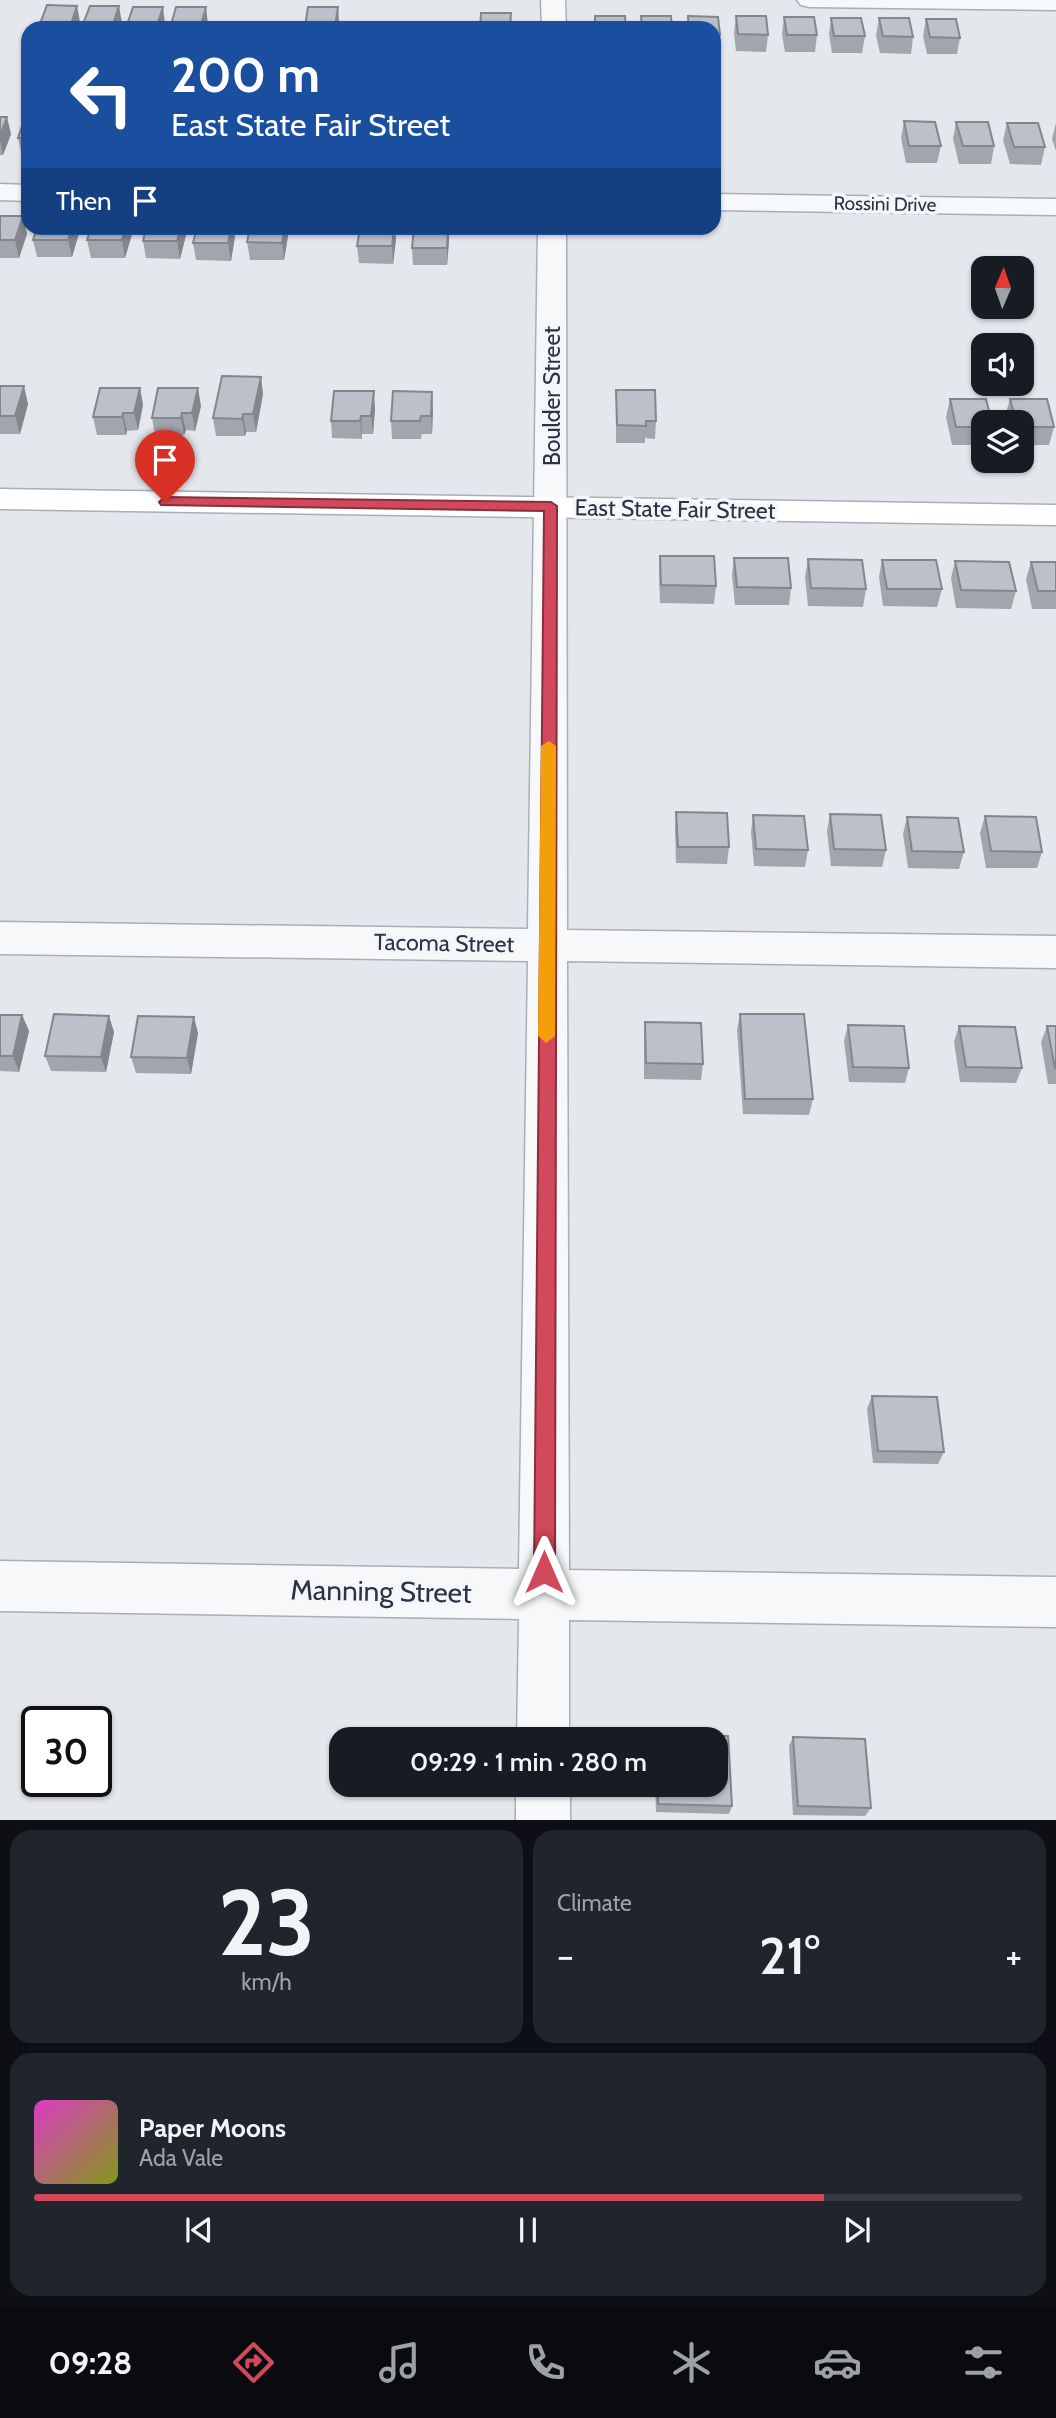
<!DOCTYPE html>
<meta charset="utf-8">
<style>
:root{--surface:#171b24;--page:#20242c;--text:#f1f3f6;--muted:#9ea1a6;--line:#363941;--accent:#d1495b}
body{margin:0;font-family:Cabin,sans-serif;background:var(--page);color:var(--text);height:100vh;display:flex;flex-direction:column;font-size:26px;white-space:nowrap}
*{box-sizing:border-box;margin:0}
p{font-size:23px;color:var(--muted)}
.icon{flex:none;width:38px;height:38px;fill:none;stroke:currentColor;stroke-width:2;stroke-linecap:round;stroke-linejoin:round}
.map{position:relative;height:1820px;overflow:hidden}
.sheet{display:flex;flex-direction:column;gap:10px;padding:10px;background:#0d0f14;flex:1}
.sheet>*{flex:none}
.guide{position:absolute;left:21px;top:21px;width:700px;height:214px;border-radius:21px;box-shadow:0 2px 5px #0004;background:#1a4fa0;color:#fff;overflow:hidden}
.needle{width:46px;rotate:2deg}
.fabs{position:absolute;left:971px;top:256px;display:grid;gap:14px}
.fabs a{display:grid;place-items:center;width:63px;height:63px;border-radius:14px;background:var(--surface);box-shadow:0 2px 5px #0004;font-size:35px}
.speed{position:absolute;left:21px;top:1706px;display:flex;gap:14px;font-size:35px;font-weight:700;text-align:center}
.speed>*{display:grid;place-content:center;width:91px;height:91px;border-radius:50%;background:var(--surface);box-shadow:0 2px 5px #0004;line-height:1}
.speed .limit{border:4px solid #111;border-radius:10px;background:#fff;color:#111}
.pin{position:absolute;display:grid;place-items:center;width:60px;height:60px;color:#fff;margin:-72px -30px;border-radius:50% 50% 50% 0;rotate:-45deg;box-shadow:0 0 7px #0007}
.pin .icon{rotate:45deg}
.me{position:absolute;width:77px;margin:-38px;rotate:0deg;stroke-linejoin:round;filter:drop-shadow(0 0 5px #0008)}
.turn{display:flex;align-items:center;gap:24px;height:147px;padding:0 35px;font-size:32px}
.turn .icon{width:91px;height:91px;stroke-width:2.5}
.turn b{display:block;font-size:49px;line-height:60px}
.then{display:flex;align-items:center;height:66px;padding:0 35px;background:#0003;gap:14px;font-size:26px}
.big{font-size:52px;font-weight:600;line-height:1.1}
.sheet .widget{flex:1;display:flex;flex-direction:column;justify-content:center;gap:10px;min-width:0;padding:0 24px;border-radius:21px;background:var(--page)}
.sheet .dial{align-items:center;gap:0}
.dial b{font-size:91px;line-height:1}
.song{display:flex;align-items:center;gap:21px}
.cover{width:84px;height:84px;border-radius:10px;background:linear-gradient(135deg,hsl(310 70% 55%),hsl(70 70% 35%))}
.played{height:7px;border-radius:4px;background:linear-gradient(90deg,var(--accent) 80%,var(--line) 80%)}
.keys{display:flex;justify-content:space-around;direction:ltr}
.heat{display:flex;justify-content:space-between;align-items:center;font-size:38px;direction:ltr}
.sheet .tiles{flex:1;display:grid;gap:10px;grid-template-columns:1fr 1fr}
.widget:last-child{grid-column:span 2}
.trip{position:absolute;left:329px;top:1727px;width:399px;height:70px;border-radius:21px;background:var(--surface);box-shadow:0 2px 5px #0004;font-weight:600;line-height:70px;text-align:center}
.menu{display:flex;height:112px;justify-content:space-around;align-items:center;background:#090b0e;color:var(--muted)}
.menu .icon{width:49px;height:49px}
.menu .current{color:var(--accent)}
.menu b{font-size:32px;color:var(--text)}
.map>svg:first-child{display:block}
</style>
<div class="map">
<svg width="1056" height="1820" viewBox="0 0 1056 1820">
<rect width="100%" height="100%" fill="#e4e7ec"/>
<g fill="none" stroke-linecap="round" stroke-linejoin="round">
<!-- street casing -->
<g stroke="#a9aeb7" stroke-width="3">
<g id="street">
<polygon points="541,0 565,0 566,28 542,28"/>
<polygon points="797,0 1056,0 1056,10 809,7 801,5"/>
<polygon points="0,184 28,185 28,201 0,200"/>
<polygon points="714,194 1056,199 1056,215 714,210"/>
<polygon points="538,228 566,228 567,930 1056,936 1056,968 567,961 569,1570 1056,1577 1056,1627 569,1620 569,1740 517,1740 519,1619 0,1611 0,1561 519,1569 528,961 0,954 0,922 528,929"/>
<rect x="516" y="1785" width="54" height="35"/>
</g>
</g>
<!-- secondary casing -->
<g stroke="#a9aeb7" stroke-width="3">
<polygon id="secondary" points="0,489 1056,505 1056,525 0,509"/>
</g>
<!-- street -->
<use href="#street" fill="#f7f8fa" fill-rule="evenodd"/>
<!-- secondary -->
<use href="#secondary" fill="#fff" fill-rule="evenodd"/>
</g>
<!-- wall -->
<g fill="#a1a5ae">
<polygon points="338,7 339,28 305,28 305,26"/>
<polygon points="688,16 718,17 720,35 718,52 714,52 714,28 687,28"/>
<polygon points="736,16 768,35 766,52 736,51 734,33"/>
<polygon points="784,17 817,35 815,52 785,52 782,34"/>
<polygon points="831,18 865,36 862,53 832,53 829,34"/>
<polygon points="879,18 913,37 911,54 880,53 876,35"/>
<polygon points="926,19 960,38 957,54 927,54 923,36"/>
<polygon points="80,22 78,28 41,28 40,24"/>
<polygon points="122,23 121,28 84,28 83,24"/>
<polygon points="165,24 164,28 128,28 127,25"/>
<polygon points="208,24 207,28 171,28 171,25"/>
<polygon points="0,117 11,134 3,155 0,155"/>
<polygon points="28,117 28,156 22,156 18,138"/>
<polygon points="904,121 941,146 937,163 906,163 901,138"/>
<polygon points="956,122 994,146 991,164 959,164 953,139"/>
<polygon points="1007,123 1045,147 1041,165 1010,164 1003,140"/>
<polygon points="1056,123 1056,151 1052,139"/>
<polygon points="0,216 23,216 27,234 19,258 0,258"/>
<polygon points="37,228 78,228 79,233 72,257 37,257 33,240"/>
<polygon points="146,228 185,228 186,235 180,259 146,258 143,241"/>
<polygon points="197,228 234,228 235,236 231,261 196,260 193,243"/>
<polygon points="250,228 287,228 288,236 284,260 250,260 247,242"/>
<polygon points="449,228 449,241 447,265 413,265 412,248"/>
<polygon points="132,234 125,258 91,258 87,240"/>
<polygon points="396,239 393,264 359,263 357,246"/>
<polygon points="261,377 263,394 256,432 246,432 245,436 216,436 213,418"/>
<polygon points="0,386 28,404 20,434 0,434"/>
<polygon points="140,388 143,405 138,430 127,431 126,435 97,435 93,417"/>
<polygon points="616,390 656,421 655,439 645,438 645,443 616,443"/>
<polygon points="950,399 984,422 984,445 952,445 946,417"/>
<polygon points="1010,399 1054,427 1049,445 1022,445 1022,422 1007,422 1005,416"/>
<polygon points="201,406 195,431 186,430 184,435 155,435 152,418"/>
<polygon points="375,409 373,434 362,434 362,439 332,438 331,421"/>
<polygon points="433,409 432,434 422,434 421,439 392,439 391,421"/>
<polygon points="660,556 716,586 714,604 660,603 659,574"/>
<polygon points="734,558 791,588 789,605 735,605 732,575"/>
<polygon points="808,559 866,589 863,607 808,606 805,577"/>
<polygon points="882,560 942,589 937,607 883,606 879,577"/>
<polygon points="955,561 1016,591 1011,609 956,608 951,578"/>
<polygon points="1031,562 1056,562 1056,609 1032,609 1026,579"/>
<polygon points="676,812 729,847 727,864 676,863 675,829"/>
<polygon points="830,814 886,850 882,867 831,866 827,831"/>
<polygon points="753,815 808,850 805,867 754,866 751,832"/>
<polygon points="985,816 1042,852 1037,868 986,868 980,833"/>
<polygon points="907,817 964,852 959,869 908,868 903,834"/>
<polygon points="740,1014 813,1099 809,1115 743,1114 737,1030"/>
<polygon points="0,1015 22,1015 29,1031 19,1072 0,1071"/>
<polygon points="645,1022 703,1064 701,1080 644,1079 644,1038"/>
<polygon points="848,1025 909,1068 905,1083 849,1082 844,1041"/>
<polygon points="959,1026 1022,1068 1016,1083 960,1082 954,1042"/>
<polygon points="1047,1026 1056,1026 1056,1084 1048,1084 1041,1042"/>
<polygon points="114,1032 106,1072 51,1071 45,1056"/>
<polygon points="198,1033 191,1074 136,1073 131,1057"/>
<polygon points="872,1396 944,1452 938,1464 873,1463 867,1409"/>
<polygon points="657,1734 728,1736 732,1806 729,1814 656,1812 655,1785 716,1785 716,1740 655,1740"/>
<polygon points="793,1737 871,1808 865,1816 793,1815 789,1746"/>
</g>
<!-- shaded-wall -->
<g fill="#83868d">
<polygon points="77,6 80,22 78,28 72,28 71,24"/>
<polygon points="119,6 122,23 121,28 114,28 113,24"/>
<polygon points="163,7 165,24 164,28 158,28 157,25"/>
<polygon points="206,7 208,24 207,28 202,28 201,25"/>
<polygon points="338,7 339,24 339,28 335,28"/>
<polygon points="7,117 11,134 3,155 0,141 0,136"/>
<polygon points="23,216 27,234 19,258 15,240"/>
<polygon points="72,228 78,228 79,233 72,257 68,240"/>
<polygon points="125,228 130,228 132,234 125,258 122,240"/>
<polygon points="181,228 185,228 186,235 180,259 177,241"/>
<polygon points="231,228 234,228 235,236 231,261 228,243"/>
<polygon points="285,228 287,228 288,236 284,260 282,243"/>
<polygon points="394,228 395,228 396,239 393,264 392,246"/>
<polygon points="449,228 449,241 447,265 447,248"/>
<polygon points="261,377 263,394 256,432 253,414"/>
<polygon points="24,386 28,404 20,434 15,416"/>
<polygon points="140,388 143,405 138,430 134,413"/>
<polygon points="198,388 201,406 195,431 192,413"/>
<polygon points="374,391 375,409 373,434 371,416"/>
<polygon points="432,392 433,409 432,434 431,416"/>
<polygon points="123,413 127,431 126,435 122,417"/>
<polygon points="182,413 186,430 184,435 181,418"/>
<polygon points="243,414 246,432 245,436 242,419"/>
<polygon points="361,416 362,434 362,439 360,421"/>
<polygon points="22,1015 29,1031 19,1072 13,1056"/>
<polygon points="109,1016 114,1032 106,1072 101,1057"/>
<polygon points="194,1017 198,1033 191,1074 187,1058"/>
</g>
<!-- building -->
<g fill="#bbc0ca" stroke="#83868d" stroke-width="2">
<polygon points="47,5 77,6 71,24 40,24"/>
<polygon points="90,6 119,6 113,24 83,24"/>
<polygon points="133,7 163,7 157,25 127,25"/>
<polygon points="176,7 206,7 201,25 171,25"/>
<polygon points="308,7 338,7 335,26 305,26"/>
<polygon points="481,13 511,13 510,28 480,28"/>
<polygon points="595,16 625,16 626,28 595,28"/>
<polygon points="641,16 671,16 672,28 642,28"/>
<polygon points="688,16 718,17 720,35 714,35 714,28 689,28"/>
<polygon points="736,16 766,16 768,35 738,34"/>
<polygon points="784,17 814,17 817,35 787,35"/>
<polygon points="831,18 861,18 865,36 834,36"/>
<polygon points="879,18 909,18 913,37 883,36"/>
<polygon points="926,19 956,19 960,38 930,37"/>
<polygon points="0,117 7,117 0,136"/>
<polygon points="25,117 28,117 28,138 18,138"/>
<polygon points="904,121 935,122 941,146 909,146"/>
<polygon points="956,122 988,122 994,146 963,146"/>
<polygon points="1007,123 1038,123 1045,147 1014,147"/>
<polygon points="0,216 23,216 15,240 0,240"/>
<polygon points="37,228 72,228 68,240 33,240"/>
<polygon points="91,228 125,228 122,240 87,240"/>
<polygon points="146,228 181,228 177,241 143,241"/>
<polygon points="197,228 231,228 228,243 193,243"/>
<polygon points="250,228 285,228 282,243 247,242"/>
<polygon points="360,228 394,228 392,246 357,246"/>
<polygon points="414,228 448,228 447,248 412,248"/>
<polygon points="222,376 261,377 253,414 243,414 242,419 213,418"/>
<polygon points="0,386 24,386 15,416 0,416"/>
<polygon points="100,388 140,388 134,413 123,413 122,417 93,417"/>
<polygon points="158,388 198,388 192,413 182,413 181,418 152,418"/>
<polygon points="616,390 655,390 656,421 646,421 646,426 617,425"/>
<polygon points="334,391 374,391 371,416 361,416 360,421 331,421"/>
<polygon points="393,391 432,392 431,416 421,416 420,421 391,421"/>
<polygon points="950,399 986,399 992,422 984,422 984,427 956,427"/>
<polygon points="1010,399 1047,399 1054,427 1022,427 1022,422 1016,422"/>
<polygon points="660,556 714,556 716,586 661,585"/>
<polygon points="734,558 788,558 791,588 737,587"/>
<polygon points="808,559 862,560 866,589 811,588"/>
<polygon points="882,560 936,560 942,589 887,589"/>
<polygon points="955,561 1009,562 1016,591 961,590"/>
<polygon points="1031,562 1056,562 1056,591 1038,591"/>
<polygon points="676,812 727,813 729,847 678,847"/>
<polygon points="830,814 881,815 886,850 834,849"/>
<polygon points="753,815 804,816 808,850 756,849"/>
<polygon points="985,816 1036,817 1042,852 991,851"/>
<polygon points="907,817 958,818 964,852 912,851"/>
<polygon points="54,1014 109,1016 101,1057 45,1056"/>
<polygon points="740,1014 804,1014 813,1099 745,1099"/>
<polygon points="0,1015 22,1015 13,1056 0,1056"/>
<polygon points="138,1016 194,1017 187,1058 131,1057"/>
<polygon points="645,1022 701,1023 703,1064 646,1063"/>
<polygon points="848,1025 904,1026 909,1068 853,1067"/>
<polygon points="959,1026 1015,1027 1022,1068 966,1067"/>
<polygon points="1047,1026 1056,1026 1056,1068 1055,1068"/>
<polygon points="872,1396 937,1397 944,1452 878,1451"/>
<polygon points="657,1734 728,1736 732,1806 658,1804 658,1785 716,1785 716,1740 657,1740"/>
<polygon points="793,1737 865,1739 871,1808 798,1806"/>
</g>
<!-- route -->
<polygon fill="#d1495b" stroke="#882f3b" stroke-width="2" points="165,497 551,502 557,506 555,1572 552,1579 544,1582 537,1579 534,1572 544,511 161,505 159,502"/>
<!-- slow -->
<polygon fill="#f59e0b" points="549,741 556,746 555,1036 546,1043 538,1036 541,746"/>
<g text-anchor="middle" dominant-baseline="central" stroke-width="7" stroke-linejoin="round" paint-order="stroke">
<!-- far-street labels -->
<g font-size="19" fill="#2b3445" stroke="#f4f6f9">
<text transform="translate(885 204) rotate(1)">Rossini Drive</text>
</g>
<!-- street labels -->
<g font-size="23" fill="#2b3445" stroke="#f4f6f9">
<text transform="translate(552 396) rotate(-90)">Boulder Street</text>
<text transform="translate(675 509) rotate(1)">East State Fair Street</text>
<text transform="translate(444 943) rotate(1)">Tacoma Street</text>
</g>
<!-- near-street labels -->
<g font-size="28" fill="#2b3445" stroke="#f4f6f9">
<text transform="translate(381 1591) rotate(1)">Manning Street</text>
</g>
</g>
</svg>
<div class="fabs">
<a><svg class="needle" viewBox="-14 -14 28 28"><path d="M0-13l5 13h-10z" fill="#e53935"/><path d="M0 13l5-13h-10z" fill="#9ea1a6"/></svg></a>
<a><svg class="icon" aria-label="sound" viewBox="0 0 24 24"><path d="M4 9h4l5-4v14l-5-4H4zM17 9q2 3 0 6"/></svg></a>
<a><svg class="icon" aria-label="layers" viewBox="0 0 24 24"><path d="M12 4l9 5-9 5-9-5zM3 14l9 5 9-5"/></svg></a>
</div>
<div class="speed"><div class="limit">30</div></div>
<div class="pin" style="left:165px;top:502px;background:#d93025"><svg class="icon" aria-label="arrive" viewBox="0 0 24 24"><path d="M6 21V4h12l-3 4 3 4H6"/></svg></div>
<svg class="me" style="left:544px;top:1572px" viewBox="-20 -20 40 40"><path d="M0-17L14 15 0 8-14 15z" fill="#d1495b" stroke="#fff" stroke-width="4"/></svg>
<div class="trip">09:29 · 1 min · 280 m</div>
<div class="guide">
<div class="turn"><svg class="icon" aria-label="left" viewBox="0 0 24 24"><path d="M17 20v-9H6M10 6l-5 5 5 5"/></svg><div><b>200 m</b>East State Fair Street</div></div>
<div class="then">Then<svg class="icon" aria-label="arrive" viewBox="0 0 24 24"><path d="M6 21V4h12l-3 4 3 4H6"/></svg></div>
</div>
</div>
<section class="sheet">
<div class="tiles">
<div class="widget dial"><b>23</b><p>km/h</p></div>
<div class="widget"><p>Climate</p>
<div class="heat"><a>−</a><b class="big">21°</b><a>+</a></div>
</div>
<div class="widget">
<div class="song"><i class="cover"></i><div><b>Paper Moons</b><p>Ada Vale</p></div></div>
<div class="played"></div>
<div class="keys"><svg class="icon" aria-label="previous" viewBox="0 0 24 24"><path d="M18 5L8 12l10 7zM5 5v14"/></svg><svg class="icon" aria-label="pause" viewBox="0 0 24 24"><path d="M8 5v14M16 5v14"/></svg><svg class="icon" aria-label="next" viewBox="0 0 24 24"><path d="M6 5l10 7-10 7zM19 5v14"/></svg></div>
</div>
</div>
</section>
<nav class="menu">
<b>09:28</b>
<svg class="icon current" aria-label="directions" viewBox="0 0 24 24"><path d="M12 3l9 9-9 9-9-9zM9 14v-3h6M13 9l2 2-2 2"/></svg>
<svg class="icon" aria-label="music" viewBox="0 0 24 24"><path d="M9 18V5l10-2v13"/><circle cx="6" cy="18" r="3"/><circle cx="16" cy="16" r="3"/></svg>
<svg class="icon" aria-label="phone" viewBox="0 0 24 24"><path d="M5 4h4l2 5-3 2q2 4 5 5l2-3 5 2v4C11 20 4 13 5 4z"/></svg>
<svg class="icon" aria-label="climate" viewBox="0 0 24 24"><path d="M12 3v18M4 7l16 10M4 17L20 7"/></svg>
<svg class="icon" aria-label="car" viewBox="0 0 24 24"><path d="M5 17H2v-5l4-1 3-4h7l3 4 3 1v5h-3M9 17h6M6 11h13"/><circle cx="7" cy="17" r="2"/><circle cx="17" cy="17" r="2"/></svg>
<svg class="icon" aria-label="filters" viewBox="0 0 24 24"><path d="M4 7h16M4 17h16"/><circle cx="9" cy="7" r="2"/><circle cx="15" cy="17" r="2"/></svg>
</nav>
